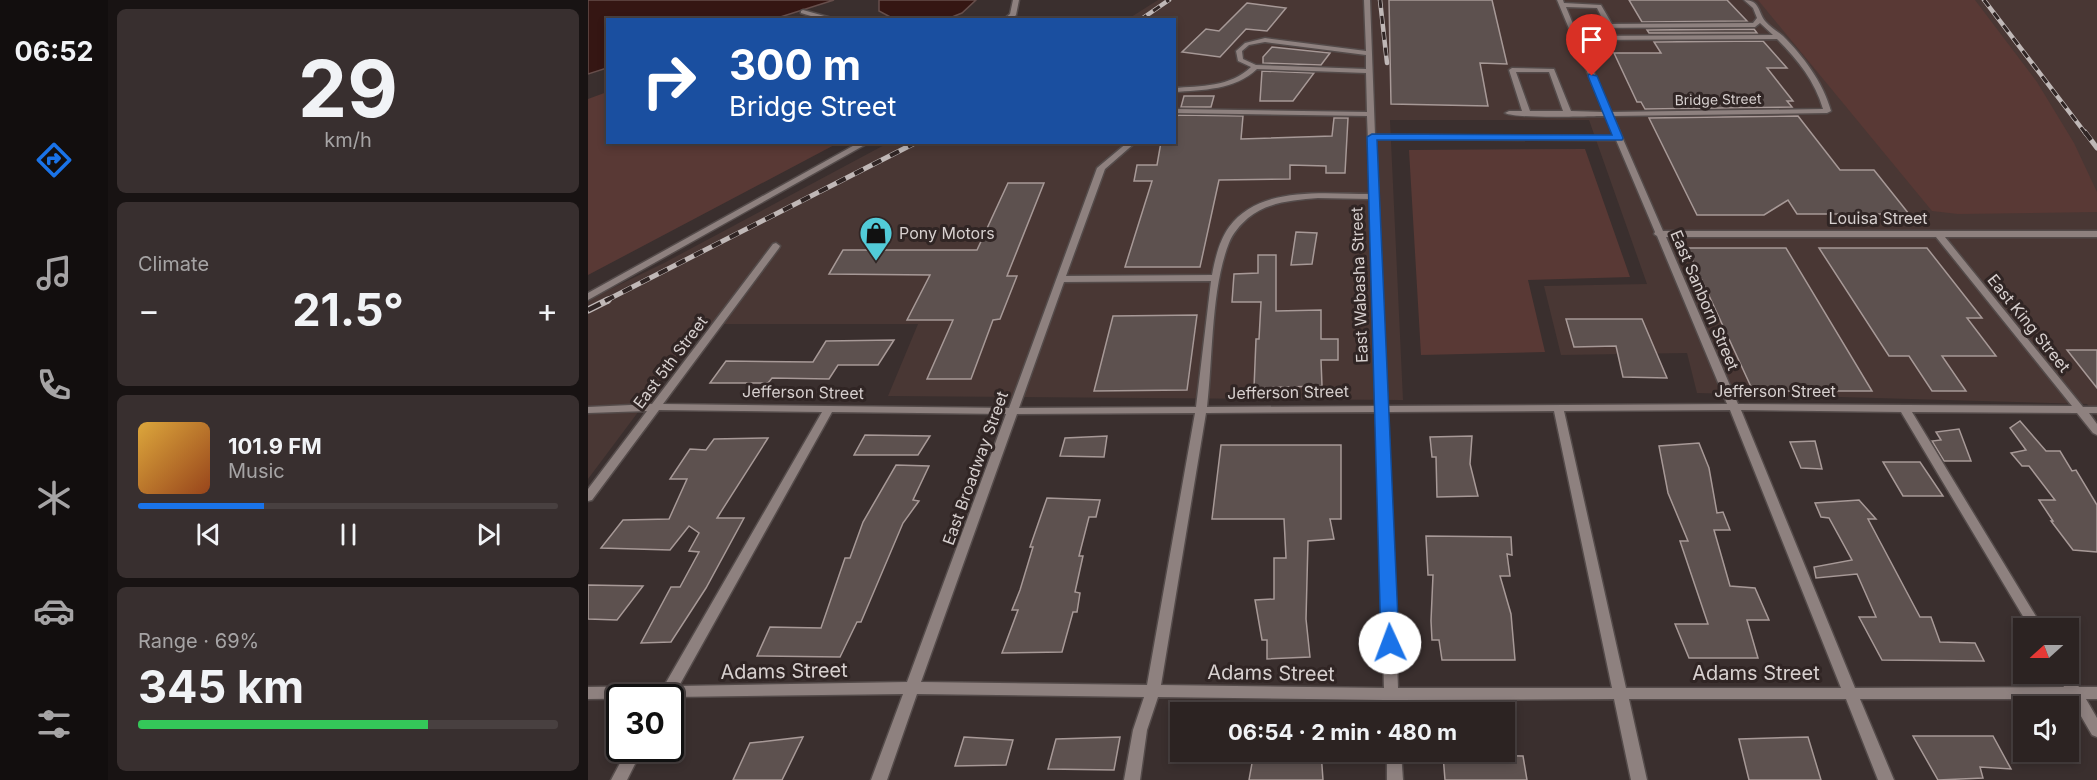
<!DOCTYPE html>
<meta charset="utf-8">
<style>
:root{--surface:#2c2322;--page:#382f2f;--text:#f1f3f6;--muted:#a6a4a5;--line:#484040;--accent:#1a73e8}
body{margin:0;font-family:Inter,sans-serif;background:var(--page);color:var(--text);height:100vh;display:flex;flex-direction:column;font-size:22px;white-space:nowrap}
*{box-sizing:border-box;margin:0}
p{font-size:20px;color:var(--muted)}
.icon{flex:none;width:33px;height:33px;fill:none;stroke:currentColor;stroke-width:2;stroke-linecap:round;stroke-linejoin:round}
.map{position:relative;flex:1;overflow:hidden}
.sheet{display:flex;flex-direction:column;gap:9px;padding:9px;background:#181313;width:480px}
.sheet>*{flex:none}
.hud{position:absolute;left:18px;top:18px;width:570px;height:126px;border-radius:0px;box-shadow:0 3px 9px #0003,0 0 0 2px var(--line);background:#1a4fa0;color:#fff;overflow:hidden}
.needle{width:39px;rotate:249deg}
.tools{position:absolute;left:1425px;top:618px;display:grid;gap:12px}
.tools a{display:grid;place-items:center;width:66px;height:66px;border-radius:0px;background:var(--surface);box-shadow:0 3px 9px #0003,0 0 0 2px var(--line);font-size:30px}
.speed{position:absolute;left:18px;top:684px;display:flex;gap:12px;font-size:30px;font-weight:700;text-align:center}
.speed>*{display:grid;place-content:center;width:78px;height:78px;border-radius:50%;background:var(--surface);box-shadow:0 3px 9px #0003,0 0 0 2px var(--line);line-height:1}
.speed .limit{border:3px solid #111;border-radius:9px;background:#fff;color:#111}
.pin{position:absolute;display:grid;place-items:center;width:51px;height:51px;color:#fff;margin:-62px -26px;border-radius:50% 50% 50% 0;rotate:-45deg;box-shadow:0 0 6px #0007}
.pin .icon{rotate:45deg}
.me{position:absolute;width:66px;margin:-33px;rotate:358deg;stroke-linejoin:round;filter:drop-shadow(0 0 4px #0008)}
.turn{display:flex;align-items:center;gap:21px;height:126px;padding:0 24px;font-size:27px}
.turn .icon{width:78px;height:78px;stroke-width:2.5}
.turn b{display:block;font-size:42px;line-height:51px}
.big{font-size:45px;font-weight:700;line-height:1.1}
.sheet .tile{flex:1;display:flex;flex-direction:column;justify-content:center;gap:9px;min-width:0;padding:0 21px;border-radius:9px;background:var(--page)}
.sheet .dial{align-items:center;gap:0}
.dial b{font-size:78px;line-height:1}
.song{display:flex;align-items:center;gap:18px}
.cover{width:72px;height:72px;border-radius:9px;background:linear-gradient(135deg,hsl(40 70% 55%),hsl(20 70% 35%))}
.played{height:6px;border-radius:3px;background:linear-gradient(90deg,var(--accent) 30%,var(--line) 30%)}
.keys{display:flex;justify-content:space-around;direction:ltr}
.heat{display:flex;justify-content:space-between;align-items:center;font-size:33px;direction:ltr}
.charge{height:9px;border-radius:4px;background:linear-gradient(90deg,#34c759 69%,var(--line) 0)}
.trip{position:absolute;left:582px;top:702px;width:345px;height:60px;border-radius:0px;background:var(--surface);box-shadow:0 3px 9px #0003,0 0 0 2px var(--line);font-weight:700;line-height:60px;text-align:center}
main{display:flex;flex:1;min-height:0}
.tabs{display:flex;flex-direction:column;width:108px;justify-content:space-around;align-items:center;background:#120e0e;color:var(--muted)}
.tabs .icon{width:42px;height:42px}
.tabs .current{color:var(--accent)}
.tabs b{font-size:27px;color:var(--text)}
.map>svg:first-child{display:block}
</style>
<main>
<nav class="tabs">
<b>06:52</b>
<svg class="icon current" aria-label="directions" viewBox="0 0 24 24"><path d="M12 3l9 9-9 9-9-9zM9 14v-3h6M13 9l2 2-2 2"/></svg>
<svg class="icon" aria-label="music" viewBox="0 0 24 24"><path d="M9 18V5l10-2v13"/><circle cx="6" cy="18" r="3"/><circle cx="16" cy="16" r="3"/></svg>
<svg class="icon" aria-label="phone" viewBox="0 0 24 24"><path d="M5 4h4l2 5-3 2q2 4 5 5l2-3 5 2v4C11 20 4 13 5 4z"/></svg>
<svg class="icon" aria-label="climate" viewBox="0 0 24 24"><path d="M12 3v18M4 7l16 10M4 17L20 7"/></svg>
<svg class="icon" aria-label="car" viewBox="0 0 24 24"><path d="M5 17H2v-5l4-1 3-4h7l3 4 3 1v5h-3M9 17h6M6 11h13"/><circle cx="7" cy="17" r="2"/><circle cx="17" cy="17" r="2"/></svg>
<svg class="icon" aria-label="filters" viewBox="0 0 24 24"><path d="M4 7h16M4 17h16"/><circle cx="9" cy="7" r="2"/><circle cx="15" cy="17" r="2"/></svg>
</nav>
<section class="sheet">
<div class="tile dial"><b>29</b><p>km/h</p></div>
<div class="tile"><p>Climate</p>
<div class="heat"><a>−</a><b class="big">21.5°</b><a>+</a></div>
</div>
<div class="tile">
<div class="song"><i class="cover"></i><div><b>101.9 FM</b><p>Music</p></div></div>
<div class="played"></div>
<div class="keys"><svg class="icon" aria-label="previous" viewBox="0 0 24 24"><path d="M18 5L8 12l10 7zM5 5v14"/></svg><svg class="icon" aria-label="pause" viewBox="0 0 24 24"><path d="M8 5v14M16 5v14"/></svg><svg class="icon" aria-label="next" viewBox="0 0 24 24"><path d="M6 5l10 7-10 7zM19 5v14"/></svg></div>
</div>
<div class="tile"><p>Range · 69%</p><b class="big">345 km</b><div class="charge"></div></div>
</section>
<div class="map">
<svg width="1509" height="780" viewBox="0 0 1509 780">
<rect width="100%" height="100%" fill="#3a2f2e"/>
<!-- built -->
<polygon fill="#493734" points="570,0 1509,0 1509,416 1499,404 1109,393 1099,353 973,355 956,286 1059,284 1001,120 802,120 815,400 300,396 330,324 116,324 0,479 0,300 76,263 300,143 586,142 586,20 540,19"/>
<!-- green -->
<g fill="#593935">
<polygon points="1170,0 1387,0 1449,82 1486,143 1509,192 1509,212 1370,214 1344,211"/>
<polygon points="19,92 20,142 250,143 0,275 0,99"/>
<polygon points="997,149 1042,277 940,280 957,352 833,355 821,150"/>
</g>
<!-- water -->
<g fill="#351613" stroke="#664e4b" stroke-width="1.5">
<polygon points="0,0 246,0 186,19 20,20 19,68 0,74"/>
<polygon points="291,0 388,0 374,13 359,19 306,19 291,11"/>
</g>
<!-- building -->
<g fill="#5d514f" stroke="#a79997" stroke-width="1.5">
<polygon points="801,0 904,0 919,64 892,63 900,106 803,104"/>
<polygon points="1041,0 1139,0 1159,21 1054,22"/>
<polygon points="659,3 698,8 679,31 658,29 632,57 594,52 618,29 631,31"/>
<polygon points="1166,29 1169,33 1061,33 1059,30"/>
<polygon points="1175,41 1199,68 1179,68 1205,101 1199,101 1204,107 1057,109 1053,102 1049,102 1026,53 1073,53 1066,42"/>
<polygon points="684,47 742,53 733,65 675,63 675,57"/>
<polygon points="674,71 726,73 705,101 672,101"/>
<polygon points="596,96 626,96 623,107 593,107"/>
<polygon points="591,115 655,116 653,139 744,136 746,118 760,118 757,173 738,173 738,166 702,165 702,179 631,180 612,267 537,267 564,181 546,181 549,165 569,165 573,142 586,142 586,117"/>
<polygon points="1210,116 1252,170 1286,170 1321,214 1209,214 1200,200 1176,215 1109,215 1061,118"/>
<polygon points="420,183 456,183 419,276 429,276 412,319 405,320 383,379 339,379 365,320 319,320 342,275 241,274 255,250 389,250"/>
<polygon points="708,232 729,233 724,264 703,265"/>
<polygon points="1099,248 1198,248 1284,391 1165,391"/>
<polygon points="1231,248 1339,248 1394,318 1379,318 1408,356 1354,356 1378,391 1344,391 1321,356 1301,356"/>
<polygon points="670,255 688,255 688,311 733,310 733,339 750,339 750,360 733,360 734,386 666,388 668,339 671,339 673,302 644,302 646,274 670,273"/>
<polygon points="609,315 599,390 506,391 525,316"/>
<polygon points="978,319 1054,319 1079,378 1035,377 1028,346 986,347"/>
<polygon points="306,340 290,365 250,365 241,379 184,378 180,383 122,383 138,361 225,362 238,341"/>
<polygon points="1479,350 1509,350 1509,388"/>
<polygon points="1432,421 1458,451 1472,451 1484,471 1488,470 1509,505 1509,552 1485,550 1463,521 1465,521 1451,500 1467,500 1441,466 1434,466 1423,453 1438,450 1422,428"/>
<polygon points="1371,429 1383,461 1356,461 1344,441 1353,440 1348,432"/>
<polygon points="277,435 342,436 330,455 266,455"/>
<polygon points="519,436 516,457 472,456 477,438"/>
<polygon points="884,436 882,464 890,496 849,497 848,457 844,457 842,437"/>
<polygon points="180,438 129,518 156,518 118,588 83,642 53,643 83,587 92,587 111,552 101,551 111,533 101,526 82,550 13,548 35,520 81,519 99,479 82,479 102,449 118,450 126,439"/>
<polygon points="1227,441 1234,469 1213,468 1202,442"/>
<polygon points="1111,443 1121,468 1129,513 1135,512 1142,530 1126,530 1142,586 1167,588 1181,620 1159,620 1170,658 1101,658 1087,624 1120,624 1092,541 1100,541 1080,493 1071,446"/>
<polygon points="633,445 753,445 753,519 742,519 746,539 720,541 718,619 722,657 679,659 679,640 674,640 667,600 686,599 686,558 698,558 696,519 624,519"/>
<polygon points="1295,462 1332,462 1355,496 1315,496"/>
<polygon points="308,465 341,466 325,500 331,501 315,523 273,622 269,622 252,657 169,656 182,627 233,628 257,558 262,558 275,522"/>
<polygon points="459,498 512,500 508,517 501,517 491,556 495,556 487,592 492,593 489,612 485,612 474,652 414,653 430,610 424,610 432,590 445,547 442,547"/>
<polygon points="1271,500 1288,519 1280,519 1332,617 1343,617 1352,642 1387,643 1396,661 1294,660 1271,617 1288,617 1269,574 1228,578 1226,567 1264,560 1241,518 1233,517 1227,503"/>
<polygon points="838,536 923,537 924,555 919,554 922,576 912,576 923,614 927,660 854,660 851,640 844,640 843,621 845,575 840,575"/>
<polygon points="0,585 55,586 29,620 0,619"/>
<polygon points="1325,736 1405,736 1423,769 1392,767 1395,778 1350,780"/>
<polygon points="215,737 194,780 145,780 162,743"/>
<polygon points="376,737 425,740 418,765 367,766"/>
<polygon points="532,737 526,770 460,769 468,739"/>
<polygon points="1220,737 1233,780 1161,780 1151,739"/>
<polygon points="666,752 733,752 735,780 661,780"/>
<polygon points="855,755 935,756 939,780 857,780"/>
</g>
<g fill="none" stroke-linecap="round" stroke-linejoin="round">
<!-- minor casing -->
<g stroke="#544b4a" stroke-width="3">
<g id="minor">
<polygon points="425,0 431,0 428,15 423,20 415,20 422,14"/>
<path d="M776 0H782L787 135 1026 136 1018 116C1000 116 928 119 917 113L921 111H934L921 70 924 68 966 69 983 111 1016 112 969 0H975L976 3 1013 5 1024 24 1165 23 1169 18 1165 8 1156 0C1172 0 1170 12 1177 21 1182 27 1189 31 1195 36 1215 56 1235 82 1243 111L1239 113 1025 116 1075 231H1509V237H1357L1495 407H1509V413H1501L1509 424V435L1505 433 1489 413 1324 412 1455 628H1442L1313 412 1153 410 1267 688 1476 687 1469 674H1480V670L1491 687H1509V699H1498L1509 718V737L1504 735 1483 699H1272L1306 780H1290L1258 699H1041L1059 780H1043L1026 699 811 700V712H797V700L570 697 559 730 552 780H536L545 730 556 697 329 694 299 780H283L315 694 84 697 82 700V698L0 699V687L76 686 234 412 71 410 4 500 0 501V489L59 411 0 413V407L64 404 185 244 188 243 192 246 191 248 75 404 421 408 509 168 540 142H548L517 169 478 276 624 275C627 259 631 241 641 227 672 185 737 194 782 194L779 116 586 113V109L779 112 778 73 669 69C647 90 615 90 586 92V88C613 86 642 87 663 67L650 61 648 51 657 43 677 38 778 51ZM978 7 1009 8 1017 24H985ZM1172 23 1185 35 991 36 987 28 1167 27ZM1189 39C1209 59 1227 81 1235 109L1023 112 992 40ZM677 42 778 55V69L668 65 655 59 654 51 661 45ZM928 72H961L975 111H942ZM788 139 1028 140 1067 232 1066 234 1069 236 1139 404 799 406ZM730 198 782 199 788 406 619 407C625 357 623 289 641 243 645 233 652 225 660 218 679 202 706 200 730 198ZM1078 237H1348L1484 406 1150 404ZM623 281 608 407 431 408 476 282ZM1142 410 1253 688H1038L976 411ZM966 411 1024 688H810L799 412ZM244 412 418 414 319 682 91 686ZM788 412 796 688 573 685 618 413ZM607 413 559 685 333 682 429 414Z"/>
<polygon points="215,10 247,19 248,20 236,20 213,13 213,11"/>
<polygon points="272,142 282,142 0,300 0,293"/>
<polygon points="40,748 55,748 39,780 23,780"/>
<polygon points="799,752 813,752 815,780 799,780"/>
</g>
</g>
<!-- minor -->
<use href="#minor" fill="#8e817f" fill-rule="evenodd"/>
<!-- rail-far2 casing -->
<g stroke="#c0b8b7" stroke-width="4.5">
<g id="rail-far2">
<polyline points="792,0 799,63"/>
<polyline points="1396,0 1498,134"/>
<polyline points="552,20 581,0"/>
</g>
</g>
<!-- rail-far1 casing -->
<g stroke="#c0b8b7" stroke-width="5">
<g id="rail-far1">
<polyline points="1497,132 1509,148"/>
<polyline points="17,301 329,142"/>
</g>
</g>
<!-- rail casing -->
<g stroke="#c0b8b7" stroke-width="7">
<polyline id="rail" points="0,310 20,300"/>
</g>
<!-- rail-far2 -->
<use href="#rail-far2" stroke="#302524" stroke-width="3" stroke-dasharray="8" stroke-linecap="butt"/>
<!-- rail-far1 -->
<use href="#rail-far1" stroke="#302524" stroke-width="4" stroke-dasharray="10" stroke-linecap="butt"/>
<!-- rail -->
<use href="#rail" stroke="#302524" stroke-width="4.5" stroke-dasharray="14" stroke-linecap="butt"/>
</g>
<!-- route -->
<polygon fill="#1a73e8" stroke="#114b97" stroke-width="1.5" points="1001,74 1009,76 1035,138 1034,140 789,140 811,643 808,648 802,650 796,648 793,643 779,137 784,134 1024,135 1000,76"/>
<!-- icons -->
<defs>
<g id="shop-pin" transform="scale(1.725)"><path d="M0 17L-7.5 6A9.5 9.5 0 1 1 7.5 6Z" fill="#52cbd8" stroke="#302524"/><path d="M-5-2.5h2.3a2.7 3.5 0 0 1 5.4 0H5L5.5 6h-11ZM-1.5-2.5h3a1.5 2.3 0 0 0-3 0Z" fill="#111"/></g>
</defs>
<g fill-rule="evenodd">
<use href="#shop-pin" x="288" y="233"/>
</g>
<g text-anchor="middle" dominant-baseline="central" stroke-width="6" stroke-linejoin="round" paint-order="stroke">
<!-- far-street labels -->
<g font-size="14" fill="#d7d0cf" stroke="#302524">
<text transform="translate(1130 99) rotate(-1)">Bridge Street</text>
</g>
<!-- street labels -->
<g font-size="16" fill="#d7d0cf" stroke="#302524">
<text x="1290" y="218">Louisa Street</text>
<text transform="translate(771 285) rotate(-92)">East Wabasha Street</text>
<text transform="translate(1117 300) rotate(67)">East Sanborn Street</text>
<text transform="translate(1441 323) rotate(51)">East King Street</text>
<text transform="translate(82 362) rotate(-53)">East 5th Street</text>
<text x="1187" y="391">Jefferson Street</text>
<text transform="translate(215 392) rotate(1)">Jefferson Street</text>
<text transform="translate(700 392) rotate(-1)">Jefferson Street</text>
<text transform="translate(387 468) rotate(-70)">East Broadway Street</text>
</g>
<!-- poi labels -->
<g font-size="16" fill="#d7d0cf" stroke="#302524" text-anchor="start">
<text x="311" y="233">Pony Motors</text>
</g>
<!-- near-street labels -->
<g font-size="20" fill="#d7d0cf" stroke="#302524">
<text transform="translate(196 671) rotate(-1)">Adams Street</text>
<text transform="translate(683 673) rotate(1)">Adams Street</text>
<text x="1168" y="673">Adams Street</text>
</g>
</g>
</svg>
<div class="tools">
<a><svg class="needle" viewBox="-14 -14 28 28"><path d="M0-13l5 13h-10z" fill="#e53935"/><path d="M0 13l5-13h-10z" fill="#a6a4a5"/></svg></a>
<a><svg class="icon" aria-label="sound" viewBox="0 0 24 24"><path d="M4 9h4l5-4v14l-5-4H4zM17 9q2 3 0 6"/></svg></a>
</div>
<div class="speed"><div class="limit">30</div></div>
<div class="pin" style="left:1004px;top:76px;background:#d93025"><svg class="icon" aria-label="arrive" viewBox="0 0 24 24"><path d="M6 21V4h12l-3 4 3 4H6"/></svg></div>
<svg class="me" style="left:802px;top:643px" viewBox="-20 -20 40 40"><circle r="19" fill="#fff"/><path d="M0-13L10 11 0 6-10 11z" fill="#1a73e8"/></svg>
<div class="trip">06:54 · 2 min · 480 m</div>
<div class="hud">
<div class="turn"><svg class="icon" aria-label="right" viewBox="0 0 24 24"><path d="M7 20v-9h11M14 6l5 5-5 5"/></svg><div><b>300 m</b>Bridge Street</div></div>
</div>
</div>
</main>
